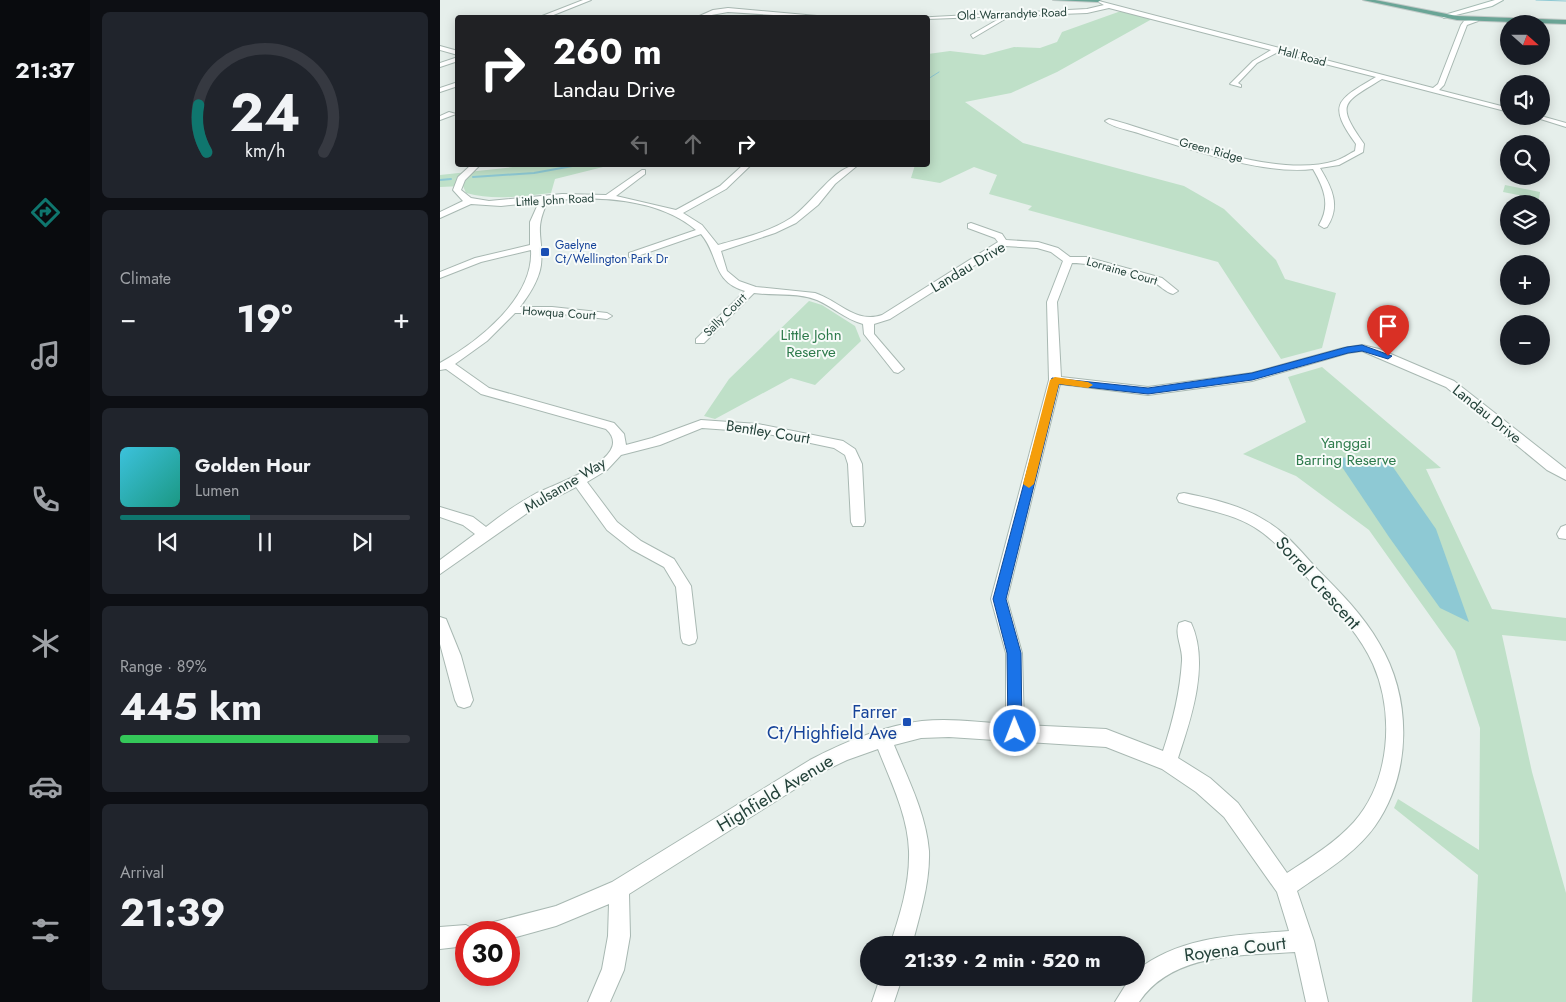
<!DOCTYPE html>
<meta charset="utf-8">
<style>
:root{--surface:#171b24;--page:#20242c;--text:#f1f3f6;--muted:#9ea1a6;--line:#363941;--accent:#0f766e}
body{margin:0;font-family:Jost,sans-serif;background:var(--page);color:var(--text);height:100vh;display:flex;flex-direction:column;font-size:19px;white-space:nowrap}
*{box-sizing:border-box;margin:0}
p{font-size:16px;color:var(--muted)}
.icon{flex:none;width:28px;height:28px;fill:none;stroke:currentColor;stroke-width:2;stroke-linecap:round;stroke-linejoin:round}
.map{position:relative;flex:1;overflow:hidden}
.sheet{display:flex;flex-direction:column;gap:12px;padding:12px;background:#0d0f14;width:350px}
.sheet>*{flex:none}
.guide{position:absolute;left:15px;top:15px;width:475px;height:152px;border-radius:5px;box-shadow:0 2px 12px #0003;background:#202124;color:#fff;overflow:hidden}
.needle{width:32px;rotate:111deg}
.tools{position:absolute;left:1060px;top:15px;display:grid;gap:10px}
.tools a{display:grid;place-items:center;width:50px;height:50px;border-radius:50%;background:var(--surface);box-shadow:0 2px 12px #0003;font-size:25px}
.speed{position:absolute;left:15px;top:921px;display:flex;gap:10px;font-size:25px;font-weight:700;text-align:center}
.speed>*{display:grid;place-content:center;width:65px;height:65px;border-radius:50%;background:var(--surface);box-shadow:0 2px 12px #0003;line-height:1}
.speed .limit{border:8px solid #d22;background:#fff;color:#111}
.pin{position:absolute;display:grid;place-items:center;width:42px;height:42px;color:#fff;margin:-51px -21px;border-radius:50% 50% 50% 0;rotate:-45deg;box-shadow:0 0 5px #0007}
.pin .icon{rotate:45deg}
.me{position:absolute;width:55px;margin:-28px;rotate:359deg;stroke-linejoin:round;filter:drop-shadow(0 0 4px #0008)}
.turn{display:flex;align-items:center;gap:18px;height:105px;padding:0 15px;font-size:22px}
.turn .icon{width:65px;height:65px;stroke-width:2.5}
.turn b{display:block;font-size:35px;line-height:42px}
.lanes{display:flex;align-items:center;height:48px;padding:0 15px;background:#0003;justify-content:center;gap:25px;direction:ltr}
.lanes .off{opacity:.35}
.big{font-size:38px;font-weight:700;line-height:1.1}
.sheet .card{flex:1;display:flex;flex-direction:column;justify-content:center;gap:8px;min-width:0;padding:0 18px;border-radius:8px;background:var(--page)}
.sheet .dial{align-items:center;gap:0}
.dial svg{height:130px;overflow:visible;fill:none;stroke:var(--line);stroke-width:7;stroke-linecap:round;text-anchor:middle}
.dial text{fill:var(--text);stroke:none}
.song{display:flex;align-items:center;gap:15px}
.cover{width:60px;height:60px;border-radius:8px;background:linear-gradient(135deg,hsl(190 70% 55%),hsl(170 70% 35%))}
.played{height:5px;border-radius:2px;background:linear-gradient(90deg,var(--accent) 45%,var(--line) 45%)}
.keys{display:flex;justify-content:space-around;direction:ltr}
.heat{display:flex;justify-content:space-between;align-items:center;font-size:28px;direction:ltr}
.charge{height:8px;border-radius:4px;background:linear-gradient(90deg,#34c759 89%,var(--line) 0)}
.trip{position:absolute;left:420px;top:936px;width:285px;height:50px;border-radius:25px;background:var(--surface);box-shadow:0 2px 12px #0003;font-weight:700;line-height:50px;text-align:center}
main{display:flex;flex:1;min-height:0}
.tabs{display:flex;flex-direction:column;width:90px;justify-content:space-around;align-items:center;background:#090b0e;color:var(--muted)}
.tabs .icon{width:35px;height:35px}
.tabs .current{color:var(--accent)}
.tabs b{font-size:22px;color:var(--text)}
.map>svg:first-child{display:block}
</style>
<main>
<nav class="tabs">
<b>21:37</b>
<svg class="icon current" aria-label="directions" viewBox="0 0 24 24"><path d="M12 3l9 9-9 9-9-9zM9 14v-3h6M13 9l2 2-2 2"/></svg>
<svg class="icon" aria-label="music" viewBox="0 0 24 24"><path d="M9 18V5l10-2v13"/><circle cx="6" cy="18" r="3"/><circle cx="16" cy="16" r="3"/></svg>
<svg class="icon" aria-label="phone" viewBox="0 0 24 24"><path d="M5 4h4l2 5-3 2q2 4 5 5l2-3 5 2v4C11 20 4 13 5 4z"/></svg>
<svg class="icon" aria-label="climate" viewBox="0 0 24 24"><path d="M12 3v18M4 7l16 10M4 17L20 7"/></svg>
<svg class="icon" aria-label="car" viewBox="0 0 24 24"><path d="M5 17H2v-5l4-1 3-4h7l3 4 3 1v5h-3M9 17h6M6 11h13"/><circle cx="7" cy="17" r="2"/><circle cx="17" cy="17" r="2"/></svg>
<svg class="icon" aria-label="filters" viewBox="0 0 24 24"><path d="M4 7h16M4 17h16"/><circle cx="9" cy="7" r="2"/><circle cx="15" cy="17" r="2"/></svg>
</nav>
<section class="sheet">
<div class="card dial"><svg viewBox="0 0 100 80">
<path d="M14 69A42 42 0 1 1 86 69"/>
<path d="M14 69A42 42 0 0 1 9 40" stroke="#0f766e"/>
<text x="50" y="56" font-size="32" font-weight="700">24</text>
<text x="50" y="72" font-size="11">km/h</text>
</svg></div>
<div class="card"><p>Climate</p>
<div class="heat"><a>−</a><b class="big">19°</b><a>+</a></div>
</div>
<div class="card">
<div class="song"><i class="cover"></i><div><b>Golden Hour</b><p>Lumen</p></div></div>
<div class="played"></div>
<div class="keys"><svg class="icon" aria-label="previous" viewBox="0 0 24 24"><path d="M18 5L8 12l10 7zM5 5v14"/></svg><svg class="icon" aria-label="pause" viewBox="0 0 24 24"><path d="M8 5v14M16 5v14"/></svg><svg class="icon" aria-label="next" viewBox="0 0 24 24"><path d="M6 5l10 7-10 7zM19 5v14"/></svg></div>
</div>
<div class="card"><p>Range · 89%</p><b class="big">445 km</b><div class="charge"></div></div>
<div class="card"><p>Arrival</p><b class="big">21:39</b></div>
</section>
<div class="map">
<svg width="1126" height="1002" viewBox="0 0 1126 1002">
<rect width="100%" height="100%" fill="#e6efeb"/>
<!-- green -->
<g fill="#bfe0c8">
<polygon points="681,11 712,19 617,72 571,93 525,102 583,143 744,186 784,209 836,260 845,279 896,293 882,348 841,359 778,262 588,210 592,206 549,194 557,175 534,167 500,183 471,178 475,165 488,165 488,54 510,51 544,55 574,47 600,48 617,42 622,32"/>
<path d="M92 165H171L115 179 111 193C81 196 55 201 26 193L23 186 0 187V175Z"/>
<polygon points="1065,185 1100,192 1099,199 1063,192"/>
<polygon points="369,301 382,305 415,326 421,341 375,385 351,378 275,419 264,416 289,379"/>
<polygon points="882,367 1001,468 986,469 1052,609 1126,618 1126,641 1062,635 1092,772 1126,893 1126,1002 1032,1002 1038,875 954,808 958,799 1039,850 1040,728 1015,651 929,530 856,476 803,454 866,422 848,377"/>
</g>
<!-- water -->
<polygon fill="#8ec9d4" points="917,457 946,457 996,529 1029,622 1000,608 949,537 896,458"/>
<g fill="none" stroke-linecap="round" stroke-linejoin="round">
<!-- stream-far1 -->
<g stroke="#8ec9d4" stroke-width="1">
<polyline points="1096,0 1126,1"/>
<polyline points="488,79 499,72"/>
</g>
<!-- stream -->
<g stroke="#8ec9d4" stroke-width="2">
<polyline points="33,177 94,173 138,165"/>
<polyline points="0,180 11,179"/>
</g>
<!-- minor casing -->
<g stroke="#a8b8b2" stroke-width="2">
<g id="minor">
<polygon points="143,0 151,0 106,18 97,18"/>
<path d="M655 0 993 88 998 84 1021 25 1024 21 1038 19V21L1027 25 1004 85 999 90 1069 108V112L942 79C903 103 895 103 924 144L923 152 899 165 880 168C892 188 901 206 887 227L884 228 879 225C891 205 884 188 873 169 823 175 748 149 701 134 690 130 674 128 665 121L669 119C729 135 834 180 895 161 902 159 909 154 915 151L916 144C887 104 897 100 936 77L838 52 817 63 798 83 801 85V87L790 84 813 61 831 50 669 8 647 13 570 16 533 38 531 35 564 16 488 19 473 18 647 9 664 5Z"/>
<polygon points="288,8 377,16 379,18 288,12 255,18 273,10"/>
<polygon points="0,46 18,51 18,55 0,50"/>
<polygon points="18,57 18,61 0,67 0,63"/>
<polygon points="18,82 18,86 0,92 0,88"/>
<polygon points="9,112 16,114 0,120 0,116"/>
<polygon points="1091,116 1101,116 1126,123 1126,127"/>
<path d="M31 165H40L25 180 21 190 31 198 49 201 122 194 166 195 202 170H205V174L176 196 236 210 280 186 303 165H311L286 189 243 213 262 225 278 245C302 238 330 232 351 218 371 205 395 165 418 165L395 184 378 205 356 223 335 233 281 251 287 271 299 281 316 287 375 293C399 301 416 324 442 315L558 242 555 238 528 228V224L531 223 562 234 566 240 598 242 618 248 630 257H646L722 278 738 291 733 294C725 292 720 285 713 282 691 273 655 263 632 263L617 302 621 377 708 387 812 373 903 348 922 345 939 349 1014 381 1126 469V480L1107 470 1006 387 922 351 908 353 812 381 708 395 620 384 567 599 582 653 584 725 666 729 723 751C733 721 740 692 742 661 743 648 734 634 739 623L745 621 751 623C770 663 751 719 738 758L770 778 798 803 847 873C870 858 895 843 914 822 950 781 955 714 933 664 921 637 899 613 879 591 859 569 840 543 814 527 791 513 765 510 739 502L737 498 739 494 744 493C772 499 801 505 826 521 847 533 862 553 878 570 900 592 923 615 939 643 972 698 972 773 935 826 915 854 884 872 857 891L874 941 888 1002H866L855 952C801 956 733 952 699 1002H675L690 978H696V971C740 936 796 935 849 931L837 892 784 817 756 792 722 769 666 747 509 737 481 738 454 745C468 779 486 814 489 851 490 883 480 914 472 945H450C460 915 470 884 469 851 468 816 451 782 438 749L407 760 382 772 189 894 190 936 184 970 170 1002H148L162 969 168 936 169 904 116 926 69 939V932H44L47 925 54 922 116 906 172 882 370 760C404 742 443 726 482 721 510 718 538 722 566 724V653L551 599 609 380 607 302 623 261 611 252 597 248 565 246 450 319 434 324V334L464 369 458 373 454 372 424 334 423 324C405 319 393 307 377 300 357 292 335 296 314 293L264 343H256V339L305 291C271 281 280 256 261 234L192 258 189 257V253L256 230C218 198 156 195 108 201 93 231 104 237 101 265 99 280 89 295 80 307H112L167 313 172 316 167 319 112 313H75L47 341 15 364 49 388 174 423 184 434 186 445 212 438 261 420 318 424 403 441 415 449 422 464 425 522 423 526H413L411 522 408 464 405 455 394 448 318 432 262 428 220 445 181 455 167 470 147 482 177 522 201 541 234 559 251 586 257 638 255 643 249 645 243 643 241 638 236 587 224 567 191 549 167 530 136 487 93 509 0 574V560L35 534 23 525 0 517V507L33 517 46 527C61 515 77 504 95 494 111 485 198 458 166 429L41 394 6 369 0 370V363C38 342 94 298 91 250L41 262 0 278V272L35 258 90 245V222L99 202 61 206 31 204 0 218V212L23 201 13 190 18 177Z"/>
<polygon points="1126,525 1126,539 1119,538 1117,534 1121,527"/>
<polygon points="0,617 6,619 21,656 33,700 30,706 24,708 18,706 15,700 0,644"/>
<polygon points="26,925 33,929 35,932 26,932 26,946 0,949 0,927"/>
<polygon points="440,978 462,978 454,1002 432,1002"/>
</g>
</g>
<!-- secondary casing -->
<g stroke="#a4bbb3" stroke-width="2">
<polygon id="secondary" points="1055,0 1063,0 1052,6 1004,18 1001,16"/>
</g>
<!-- primary casing -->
<g stroke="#c2cac8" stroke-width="2">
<g id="primary">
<polygon points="613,0 661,0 658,2"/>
<polygon points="923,0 935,0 1017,16 1126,20 1126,24 1017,20"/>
</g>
</g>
<!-- minor -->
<use href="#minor" fill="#fff" fill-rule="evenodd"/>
<!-- secondary -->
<use href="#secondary" fill="#fff" fill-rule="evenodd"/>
<!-- primary -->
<use href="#primary" fill="#6aa596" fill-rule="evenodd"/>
</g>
<!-- route -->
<polygon fill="#1a73e8" stroke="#114b97" points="922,345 952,356 948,359 922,351 908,353 812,380 708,394 619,384 566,599 581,653 582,731 580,736 575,738 570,736 568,731 567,653 553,599 612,378 708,388 812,373 907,347"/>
<!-- slow -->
<polygon fill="#f59e0b" points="615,377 648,382 653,385 648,388 619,384 594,484 589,488 583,484 610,380"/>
<!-- markers -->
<g fill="#1a4fb4" stroke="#f7fbf9" stroke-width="2">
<rect x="100" y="247" width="10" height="10" rx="2.5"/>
<rect x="462" y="717" width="10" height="10" rx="2.5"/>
</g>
<g text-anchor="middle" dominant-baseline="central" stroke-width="4" stroke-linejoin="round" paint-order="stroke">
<!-- far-street labels -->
<g font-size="12" fill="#24423a" stroke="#f7fbf9">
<text transform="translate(572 14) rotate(-2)">Old Warrandyte Road</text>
<text transform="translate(862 56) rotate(15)">Hall Road</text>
<text transform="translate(771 150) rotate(15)">Green Ridge</text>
<text transform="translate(115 200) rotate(-3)">Little John Road</text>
<text transform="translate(682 271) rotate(16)">Lorraine Court</text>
<text transform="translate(119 313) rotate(4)">Howqua Court</text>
<text transform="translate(285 315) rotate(-45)">Sally Court</text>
</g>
<!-- far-transit labels -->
<g font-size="12" fill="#164399" stroke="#f7fbf9" text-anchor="start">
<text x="115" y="245">Gaelyne<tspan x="115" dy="14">Ct/Wellington Park Dr</tspan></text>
</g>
<!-- street labels -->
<g font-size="15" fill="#24423a" stroke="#f7fbf9">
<text transform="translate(528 267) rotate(-31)">Landau Drive</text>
<text transform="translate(1047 414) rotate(39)">Landau Drive</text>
<text transform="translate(328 432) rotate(9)">Bentley Court</text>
<text transform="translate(125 485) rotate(-31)">Mulsanne Way</text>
</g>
<!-- park labels -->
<g font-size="15" fill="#2d7a4b" stroke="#f7fbf9">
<text x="371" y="335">Little John<tspan x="371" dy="17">Reserve</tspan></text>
<text x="906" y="443">Yanggai<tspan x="906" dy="17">Barring Reserve</tspan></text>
</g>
<!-- near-street labels -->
<g font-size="18" fill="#24423a" stroke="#f7fbf9">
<text transform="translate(878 583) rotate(48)">Sorrel Crescent</text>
<text transform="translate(335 793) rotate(-31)">Highfield Avenue</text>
<text transform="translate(795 949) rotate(-7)">Royena Court</text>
</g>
<!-- near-transit labels -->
<g font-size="18" fill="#164399" stroke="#f7fbf9" text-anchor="end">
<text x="457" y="712">Farrer<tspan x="457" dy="21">Ct/Highfield Ave</tspan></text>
</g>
</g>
</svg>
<div class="tools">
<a><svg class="needle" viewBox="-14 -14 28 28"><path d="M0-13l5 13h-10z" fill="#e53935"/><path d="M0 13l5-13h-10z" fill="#9ea1a6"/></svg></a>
<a><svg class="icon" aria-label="sound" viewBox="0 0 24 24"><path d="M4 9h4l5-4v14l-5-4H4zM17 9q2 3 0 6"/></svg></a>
<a><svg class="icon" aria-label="search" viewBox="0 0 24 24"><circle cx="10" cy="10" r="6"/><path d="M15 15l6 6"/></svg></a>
<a><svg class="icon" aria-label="layers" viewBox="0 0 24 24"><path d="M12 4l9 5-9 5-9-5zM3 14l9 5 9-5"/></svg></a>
<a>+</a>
<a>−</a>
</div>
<div class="speed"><div class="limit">30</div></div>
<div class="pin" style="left:948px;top:356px;background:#d93025"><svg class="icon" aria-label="arrive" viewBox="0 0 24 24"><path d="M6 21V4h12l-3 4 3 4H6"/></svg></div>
<svg class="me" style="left:575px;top:731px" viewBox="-20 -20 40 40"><circle r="17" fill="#1a73e8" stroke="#fff" stroke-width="3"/><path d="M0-11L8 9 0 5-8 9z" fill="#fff"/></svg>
<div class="trip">21:39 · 2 min · 520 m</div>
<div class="guide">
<div class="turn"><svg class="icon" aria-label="right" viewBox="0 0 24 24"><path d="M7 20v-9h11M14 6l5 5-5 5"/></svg><div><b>260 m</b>Landau Drive</div></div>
<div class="lanes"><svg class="icon off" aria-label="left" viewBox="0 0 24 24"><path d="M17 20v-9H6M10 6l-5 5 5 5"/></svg><svg class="icon off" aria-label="ahead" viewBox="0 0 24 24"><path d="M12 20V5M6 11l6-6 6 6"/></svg><svg class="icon" aria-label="right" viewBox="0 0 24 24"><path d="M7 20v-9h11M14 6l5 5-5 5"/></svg></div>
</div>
</div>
</main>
